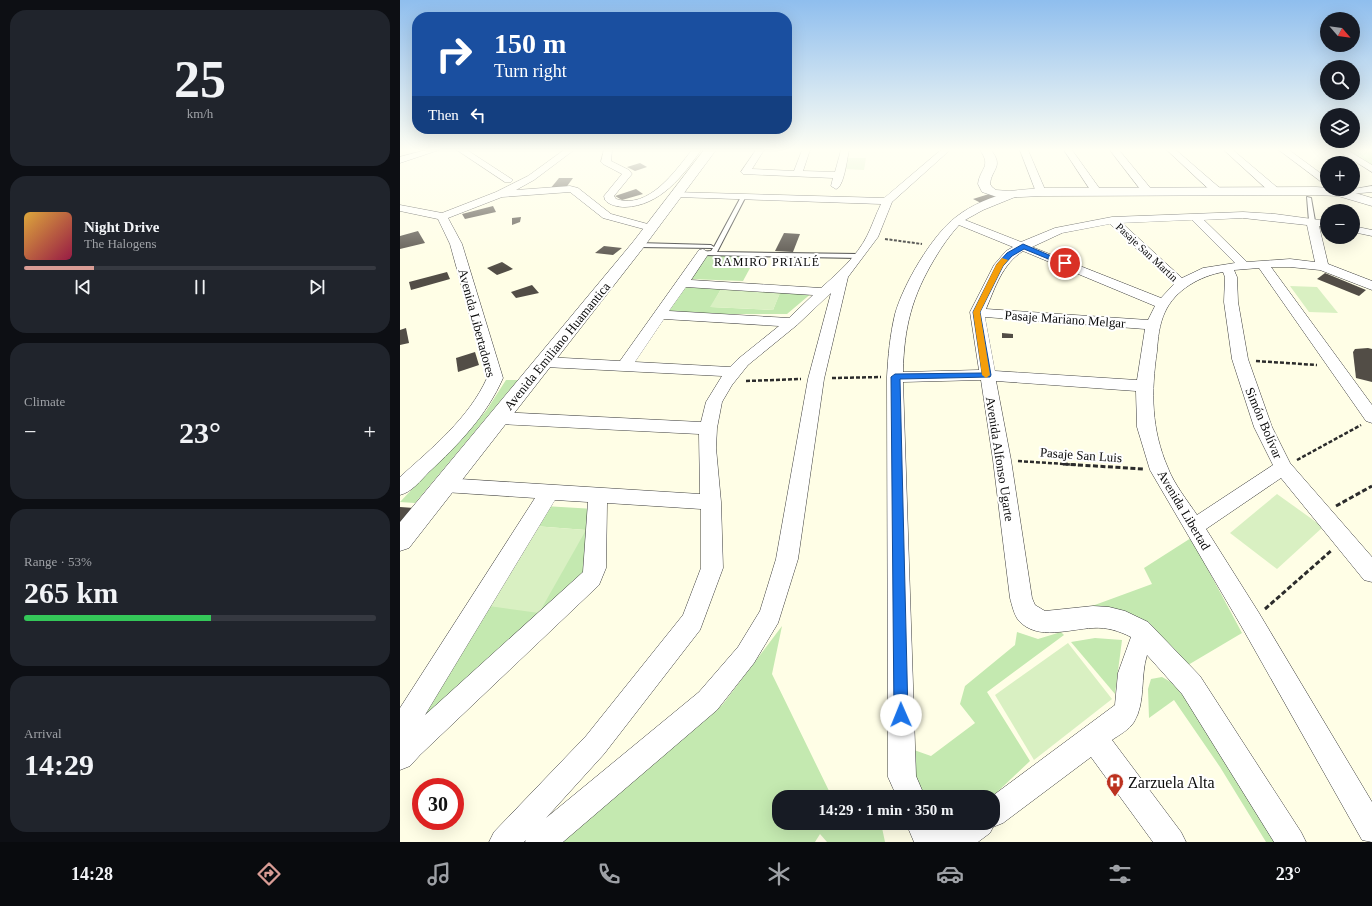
<!DOCTYPE html>
<meta charset="utf-8">
<style>
:root{--surface:#171b24;--page:#20242c;--text:#f1f3f6;--muted:#9ea1a6;--line:#363941;--accent:#d99c95}
body{margin:0;font-family:Georgia,serif;background:var(--page);color:var(--text);height:100vh;display:flex;flex-direction:column;font-size:15px;white-space:nowrap}
*{box-sizing:border-box;margin:0}
p{font-size:13px;color:var(--muted)}
.icon{flex:none;width:22px;height:22px;fill:none;stroke:currentColor;stroke-width:2;stroke-linecap:round;stroke-linejoin:round}
.map{position:relative;flex:1;overflow:hidden}
.panel{display:flex;flex-direction:column;gap:10px;padding:10px;background:#0d0f14;width:400px}
.panel>*{flex:none}
.top-card{position:absolute;left:12px;top:12px;width:380px;height:122px;border-radius:16px;box-shadow:0 4px 16px #0002;background:#1a4fa0;color:#fff;overflow:hidden}
.needle{width:26px;rotate:118deg}
.controls{position:absolute;left:920px;top:12px;display:grid;gap:8px}
.controls a{display:grid;place-items:center;width:40px;height:40px;border-radius:50%;background:var(--surface);box-shadow:0 4px 16px #0002;font-size:20px}
.speed{position:absolute;left:12px;top:778px;display:flex;gap:8px;font-size:20px;font-weight:700;text-align:center}
.speed>*{display:grid;place-content:center;width:52px;height:52px;border-radius:50%;background:var(--surface);box-shadow:0 4px 16px #0002;line-height:1}
.speed .limit{border:6px solid #d22;background:#fff;color:#111}
.pin{position:absolute;display:grid;place-items:center;width:34px;height:34px;color:#fff;margin:-17px;border:2px solid #fff;border-radius:50%;box-shadow:0 1px 4px #0007}
.me{position:absolute;width:44px;margin:-22px;rotate:359deg;stroke-linejoin:round;filter:drop-shadow(0 0 3px #0008)}
.turn{display:flex;align-items:center;gap:14px;height:84px;padding:0 16px;font-size:18px}
.turn .icon{width:52px;height:52px;stroke-width:2.5}
.turn b{display:block;font-size:28px;line-height:34px}
.then{display:flex;align-items:center;height:38px;padding:0 16px;background:#0003;gap:8px;font-size:15px}
.big{font-size:30px;font-weight:700;line-height:1.1}
.panel .tile{flex:1;display:flex;flex-direction:column;justify-content:center;gap:6px;min-width:0;padding:0 14px;border-radius:16px;background:var(--page)}
.panel .dial{align-items:center;gap:0}
.dial b{font-size:52px;line-height:1}
.song{display:flex;align-items:center;gap:12px}
.cover{width:48px;height:48px;border-radius:6px;background:linear-gradient(135deg,hsl(40 70% 55%),hsl(340 70% 35%))}
.played{height:4px;border-radius:2px;background:linear-gradient(90deg,var(--accent) 20%,var(--line) 20%)}
.keys{display:flex;justify-content:space-around;direction:ltr}
.heat{display:flex;justify-content:space-between;align-items:center;font-size:22px;direction:ltr}
.charge{height:6px;border-radius:3px;background:linear-gradient(90deg,#34c759 53%,var(--line) 0)}
.trip{position:absolute;left:372px;top:790px;width:228px;height:40px;border-radius:16px;background:var(--surface);box-shadow:0 4px 16px #0002;font-weight:700;line-height:40px;text-align:center}
.dock{display:flex;height:64px;justify-content:space-around;align-items:center;background:#090b0e;color:var(--muted)}
.dock .icon{width:28px;height:28px}
.dock .current{color:var(--accent)}
.dock b{font-size:18px;color:var(--text)}
main{display:flex;flex:1;min-height:0}
.map>svg:first-child{display:block}
</style>
<main>
<section class="panel">
<div class="tile dial"><b>25</b><p>km/h</p></div>
<div class="tile">
<div class="song"><i class="cover"></i><div><b>Night Drive</b><p>The Halogens</p></div></div>
<div class="played"></div>
<div class="keys"><svg class="icon" aria-label="previous" viewBox="0 0 24 24"><path d="M18 5L8 12l10 7zM5 5v14"/></svg><svg class="icon" aria-label="pause" viewBox="0 0 24 24"><path d="M8 5v14M16 5v14"/></svg><svg class="icon" aria-label="next" viewBox="0 0 24 24"><path d="M6 5l10 7-10 7zM19 5v14"/></svg></div>
</div>
<div class="tile"><p>Climate</p>
<div class="heat"><a>−</a><b class="big">23°</b><a>+</a></div>
</div>
<div class="tile"><p>Range · 53%</p><b class="big">265 km</b><div class="charge"></div></div>
<div class="tile"><p>Arrival</p><b class="big">14:29</b></div>
</section>
<div class="map">
<svg width="972" height="842" viewBox="0 0 972 842">
<rect width="100%" height="100%" fill="#fffee6"/>
<!-- green -->
<g fill="#c4e9b0">
<polygon points="945,150 972,150 972,166 947,151"/>
<polygon points="304,255 356,257 343,281 289,279"/>
<polygon points="290,287 321,289 311,307 373,310 381,290 413,292 387,314 323,314 269,311 284,288"/>
<polygon points="106,380 118,380 15,503 0,502 86,411"/>
<polygon points="144,506 195,509 182,581 22,731 8,723 82,605 186,530 134,526"/>
<polygon points="791,538 842,633 788,665 692,606 752,584 744,568"/>
<polygon points="382,626 372,674 432,797 379,797 379,823 481,823 485,842 427,842 420,834 415,842 162,842 323,704"/>
<polygon points="617,632 638,639 661,632 664,635 587,692 630,761 592,797 522,797 515,776 514,750 531,756 575,723 560,704 565,686 615,645"/>
<polygon points="695,638 722,640 715,694 671,642"/>
<polygon points="762,677 778,686 877,842 866,842 820,767 774,700 749,718 748,689 751,679"/>
</g>
<!-- pitch -->
<g fill="#d9f0c2">
<polygon points="447,158 466,158 464,170 445,169"/>
<polygon points="890,286 917,287 938,313 909,312"/>
<polygon points="321,289 381,291 373,310 310,307"/>
<polygon points="877,494 923,527 877,569 830,533"/>
<polygon points="134,526 186,530 139,613 82,605"/>
<polygon points="668,643 712,699 634,760 595,695"/>
</g>
<!-- building -->
<g fill="#524d46">
<polygon points="240,163 247,167 235,171 227,167"/>
<polygon points="159,178 173,178 165,189 150,189"/>
<polygon points="236,189 243,194 222,200 215,196"/>
<polygon points="589,194 600,199 583,204 573,199"/>
<polygon points="93,206 96,212 65,219 62,214"/>
<polygon points="121,217 120,222 112,225 112,218"/>
<polygon points="18,231 25,243 0,249 0,236"/>
<polygon points="384,233 400,234 393,252 375,251"/>
<polygon points="204,246 222,248 213,255 195,253"/>
<polygon points="102,262 113,269 97,275 87,268"/>
<polygon points="47,272 50,279 11,290 9,282"/>
<polygon points="925,273 966,290 959,296 917,279"/>
<polygon points="132,285 139,293 116,298 111,292"/>
<polygon points="6,328 9,343 0,345 0,330"/>
<polygon points="602,333 613,334 613,338 602,338"/>
<polygon points="968,348 972,349 972,382 956,378 953,352 955,349"/>
<polygon points="75,352 79,365 58,372 56,358"/>
<polygon points="0,507 14,508 0,523"/>
</g>
<g fill="none" stroke-linecap="round" stroke-linejoin="round">
<!-- service casing -->
<g stroke="#3d3d3d" stroke-width="2">
<g id="service">
<polygon points="342,195 346,196 317,252 459,254 462,256 459,258 303,255 301,254 301,252 311,251 313,248 238,247 235,245 238,243 311,245 314,247"/>
<polygon points="907,197 911,198 915,221 912,223 909,221"/>
</g>
</g>
<!-- minor casing -->
<g stroke="#3d3d3d" stroke-width="1">
<g id="minor">
<polygon points="26,150 39,150 0,163 0,157"/>
<polygon points="57,150 67,150 113,180 111,182 105,182"/>
<path d="M164 150H174L134 180 116 190 170 186 178 188 211 214 255 226 257 228 251 231 203 218 170 192 102 197 48 218 62 244 103 378C87 415 58 445 29 472 20 481 12 492 0 495V477C32 448 69 418 87 378L50 244 38 219 0 211V205L42 213 96 192 128 176Z"/>
<path d="M204 150H212L211 161 229 170 232 174 214 196 216 199C249 210 275 171 292 150H301C283 176 260 206 225 207 218 207 209 205 205 200L204 196 222 174 203 164 201 162Z"/>
<path d="M356 150H364L352 169 394 171 402 150H410L403 171 435 172 441 150H449C447 159 444 187 436 189L431 186 433 178 343 174 341 172Z"/>
<path d="M541 150H550L492 202 478 237 448 277 424 379 398 559 378 623 354 663 317 710 163 842H125L126 840 124 842H89L94 832 186 736 283 615 301 568V509L207 503 206 568 199 585 20 755 10 766 0 770V708L135 498 44 492 37 490 35 485 37 480 44 478 300 494 299 434 99 424 93 422 91 418 93 414 99 412 301 422 306 402 322 376 145 367 140 365 137 362 140 359 145 357 220 361 299 250 303 249 309 253 291 280 421 288C438 273 457 256 467 236 472 226 476 214 481 204L277 197 272 194 273 192 484 198ZM286 287 413 295 389 318 269 311ZM431 293 408 379 376 559 360 611 338 647 299 692 146 818 204 754 300 630 323 568 321 502 316 448 317 428 322 402 332 385 348 365 397 325ZM264 319 379 326 338 359 330 367 235 362ZM155 500 188 502 183 572 25 715Z"/>
<polygon points="620,150 628,150 646,192 645,194 637,194 636,192"/>
<polygon points="664,150 672,150 702,192 701,194 693,194"/>
<polygon points="710,150 719,150 752,190 753,192 752,194 744,194"/>
<polygon points="767,150 776,150 821,189 822,191 821,193 813,193"/>
<polygon points="824,150 833,150 879,189 880,191 879,193 871,193"/>
<polygon points="879,150 889,150 927,178 927,186"/>
<polygon points="937,150 947,150 972,165 972,172"/>
<polygon points="972,186 972,192 939,195 930,189 953,189"/>
<path d="M611 192 616 195 615 197 583 210 565 220 621 242 655 228 712 217 843 212 875 214 927 221V227L919 226 928 264 972 281V290L920 270 890 267H871L972 405V423L966 421 859 268 834 270 837 277 838 302 848 359 872 427 890 463 972 557V582L964 580 881 478 806 529 859 613 972 802V842L962 840 843 629 750 470 737 427 736 391 596 381 611 460 632 598 635 605 645 611 693 606 709 607 725 611 748 622 800 676 901 832 906 842H874L782 694 747 655C740 677 746 702 734 722 729 730 719 735 712 740L781 832 786 842H753L691 757 603 823 593 827 590 833 578 842H514L506 823H536L544 830 555 823H593V797H591L715 705 718 673 731 637C719 631 707 627 693 628 669 629 638 641 619 621 614 615 612 605 610 598L593 460 581 380 503 382 516 776 525 797H497L488 777 487 377C488 356 490 335 495 314 503 285 532 235 556 217 571 205 593 196 611 192ZM843 218 907 225 915 262 890 259 847 262 804 220ZM792 220 835 263 803 268 782 278 722 223ZM710 224 774 284 761 298 632 247 662 233ZM559 225 613 247 606 251 594 265 570 312 579 370 503 372C504 327 512 296 535 258 542 246 550 235 559 225ZM623 251 755 306 748 320 586 309C595 288 602 264 623 251ZM823 272 825 277 824 302 832 359 854 427 873 465 797 515C787 500 774 484 768 468 751 429 751 392 757 351 758 338 759 325 765 312 775 290 800 276 823 272ZM585 317 745 329 737 380 595 371Z"/>
<polygon points="953,226 972,230 972,236 953,232"/>
</g>
</g>
<!-- tertiary casing -->
<g stroke="#3d3d3d" stroke-width="1">
<g id="tertiary">
<polygon points="304,150 316,150 243,248 9,548 0,551 0,522 233,242"/>
<path d="M580 150H591C604 167 592 168 590 184L592 187 596 190 609 191 641 188 916 187 942 189 972 198V206L938 196 916 195 641 196 600 198 582 192 578 184C580 168 592 167 580 150Z"/>
</g>
</g>
<!-- path-far2 -->
<polyline stroke="#2c2c2c" stroke-width="2" stroke-dasharray="3 1.5" stroke-linecap="butt" points="485,239 522,244"/>
<!-- path-far1 -->
<g stroke="#2c2c2c" stroke-width="2.5" stroke-dasharray="4 2" stroke-linecap="butt">
<polyline points="856,361 917,365"/>
<polyline points="432,378 481,377"/>
<polyline points="346,381 401,379"/>
<polyline points="897,460 961,425"/>
<polyline points="618,461 679,465"/>
</g>
<!-- path -->
<g stroke="#2c2c2c" stroke-width="3" stroke-dasharray="5 2.5" stroke-linecap="butt">
<polyline points="663,464 743,469"/>
<polyline points="936,506 972,486"/>
<polyline points="865,609 932,550"/>
</g>
<!-- service -->
<use href="#service" fill="#fff" fill-rule="evenodd"/>
<!-- minor -->
<use href="#minor" fill="#fff" fill-rule="evenodd"/>
<!-- tertiary -->
<use href="#tertiary" fill="#fff" fill-rule="evenodd"/>
</g>
<!-- sky -->
<linearGradient id="sky" x2="0" y2="1"><stop stop-color="#8fbeee"/><stop offset="0.56" stop-color="#fffff4"/><stop offset="1" stop-color="#fffff4" stop-opacity="0"/></linearGradient>
<rect width="972" height="268" fill="url(#sky)"/>
<!-- route -->
<polygon fill="#1a73e8" stroke="#114b97" points="623,244 668,263 663,265 624,249 612,256 603,266 580,312 591,375 590,377 500,379 508,715 506,720 501,722 497,720 494,715 491,377 495,374 582,373 573,312 597,264 607,253"/>
<!-- slow -->
<polygon fill="#f59e0b" points="602,258 608,260 603,266 580,312 590,375 586,378 582,375 573,312 596,265"/>
<!-- icons -->
<defs>
<g id="hospital-pin" transform="scale(0.9)"><path d="M0 17L-7.5 6A9.5 9.5 0 1 1 7.5 6Z" fill="#bc321f" stroke="#fff"/><path d="M-5-5h3v3.5h4V-5h3V5h-3V1.5h-4V5h-3Z" fill="#fff"/></g>
</defs>
<g fill-rule="evenodd">
<use href="#hospital-pin" x="715" y="782"/>
</g>
<g text-anchor="middle" dominant-baseline="central" stroke-width="4" stroke-linejoin="round" paint-order="stroke">
<!-- far-street labels -->
<g font-size="11" fill="#0a0a0a" stroke="#fff">
<text transform="translate(747 252) rotate(43)">Pasaje San Martín</text>
</g>
<!-- far-neighbourhood labels -->
<g font-size="12" letter-spacing="1" fill="#0a0a0a" stroke="#fff">
<text x="367" y="262">RAMIRO PRIALÉ</text>
</g>
<!-- street labels -->
<g font-size="13" fill="#0a0a0a" stroke="#fff">
<text transform="translate(665 319) rotate(4)">Pasaje Mariano Melgar</text>
<text transform="translate(77 323) rotate(75)">Avenida Libertadores</text>
<text transform="translate(157 346) rotate(-51)">Avenida Emiliano Huamantica</text>
<text transform="translate(864 423) rotate(67)">Simón Bolívar</text>
<text transform="translate(681 455) rotate(4)">Pasaje San Luis</text>
<text transform="translate(600 459) rotate(81)">Avenida Alfonso Ugarte</text>
<text transform="translate(784 510) rotate(59)">Avenida Libertad</text>
</g>
<!-- near-poi labels -->
<g font-size="16" fill="#0a0a0a" stroke="#fff" text-anchor="start">
<text x="728" y="782">Zarzuela Alta</text>
</g>
</g>
</svg>
<div class="controls">
<a><svg class="needle" viewBox="-14 -14 28 28"><path d="M0-13l5 13h-10z" fill="#e53935"/><path d="M0 13l5-13h-10z" fill="#9ea1a6"/></svg></a>
<a><svg class="icon" aria-label="search" viewBox="0 0 24 24"><circle cx="10" cy="10" r="6"/><path d="M15 15l6 6"/></svg></a>
<a><svg class="icon" aria-label="layers" viewBox="0 0 24 24"><path d="M12 4l9 5-9 5-9-5zM3 14l9 5 9-5"/></svg></a>
<a>+</a>
<a>−</a>
</div>
<div class="speed"><div class="limit">30</div></div>
<div class="pin" style="left:665px;top:263px;background:#d93025"><svg class="icon" aria-label="arrive" viewBox="0 0 24 24"><path d="M6 21V4h12l-3 4 3 4H6"/></svg></div>
<svg class="me" style="left:501px;top:715px" viewBox="-20 -20 40 40"><circle r="19" fill="#fff"/><path d="M0-13L10 11 0 6-10 11z" fill="#1a73e8"/></svg>
<div class="trip">14:29 · 1 min · 350 m</div>
<div class="top-card">
<div class="turn"><svg class="icon" aria-label="right" viewBox="0 0 24 24"><path d="M7 20v-9h11M14 6l5 5-5 5"/></svg><div><b>150 m</b>Turn right</div></div>
<div class="then">Then<svg class="icon" aria-label="left" viewBox="0 0 24 24"><path d="M17 20v-9H6M10 6l-5 5 5 5"/></svg></div>
</div>
</div>
</main>
<nav class="dock">
<b>14:28</b>
<svg class="icon current" aria-label="directions" viewBox="0 0 24 24"><path d="M12 3l9 9-9 9-9-9zM9 14v-3h6M13 9l2 2-2 2"/></svg>
<svg class="icon" aria-label="music" viewBox="0 0 24 24"><path d="M9 18V5l10-2v13"/><circle cx="6" cy="18" r="3"/><circle cx="16" cy="16" r="3"/></svg>
<svg class="icon" aria-label="phone" viewBox="0 0 24 24"><path d="M5 4h4l2 5-3 2q2 4 5 5l2-3 5 2v4C11 20 4 13 5 4z"/></svg>
<svg class="icon" aria-label="climate" viewBox="0 0 24 24"><path d="M12 3v18M4 7l16 10M4 17L20 7"/></svg>
<svg class="icon" aria-label="car" viewBox="0 0 24 24"><path d="M5 17H2v-5l4-1 3-4h7l3 4 3 1v5h-3M9 17h6M6 11h13"/><circle cx="7" cy="17" r="2"/><circle cx="17" cy="17" r="2"/></svg>
<svg class="icon" aria-label="filters" viewBox="0 0 24 24"><path d="M4 7h16M4 17h16"/><circle cx="9" cy="7" r="2"/><circle cx="15" cy="17" r="2"/></svg>
<b>23°</b>
</nav>
